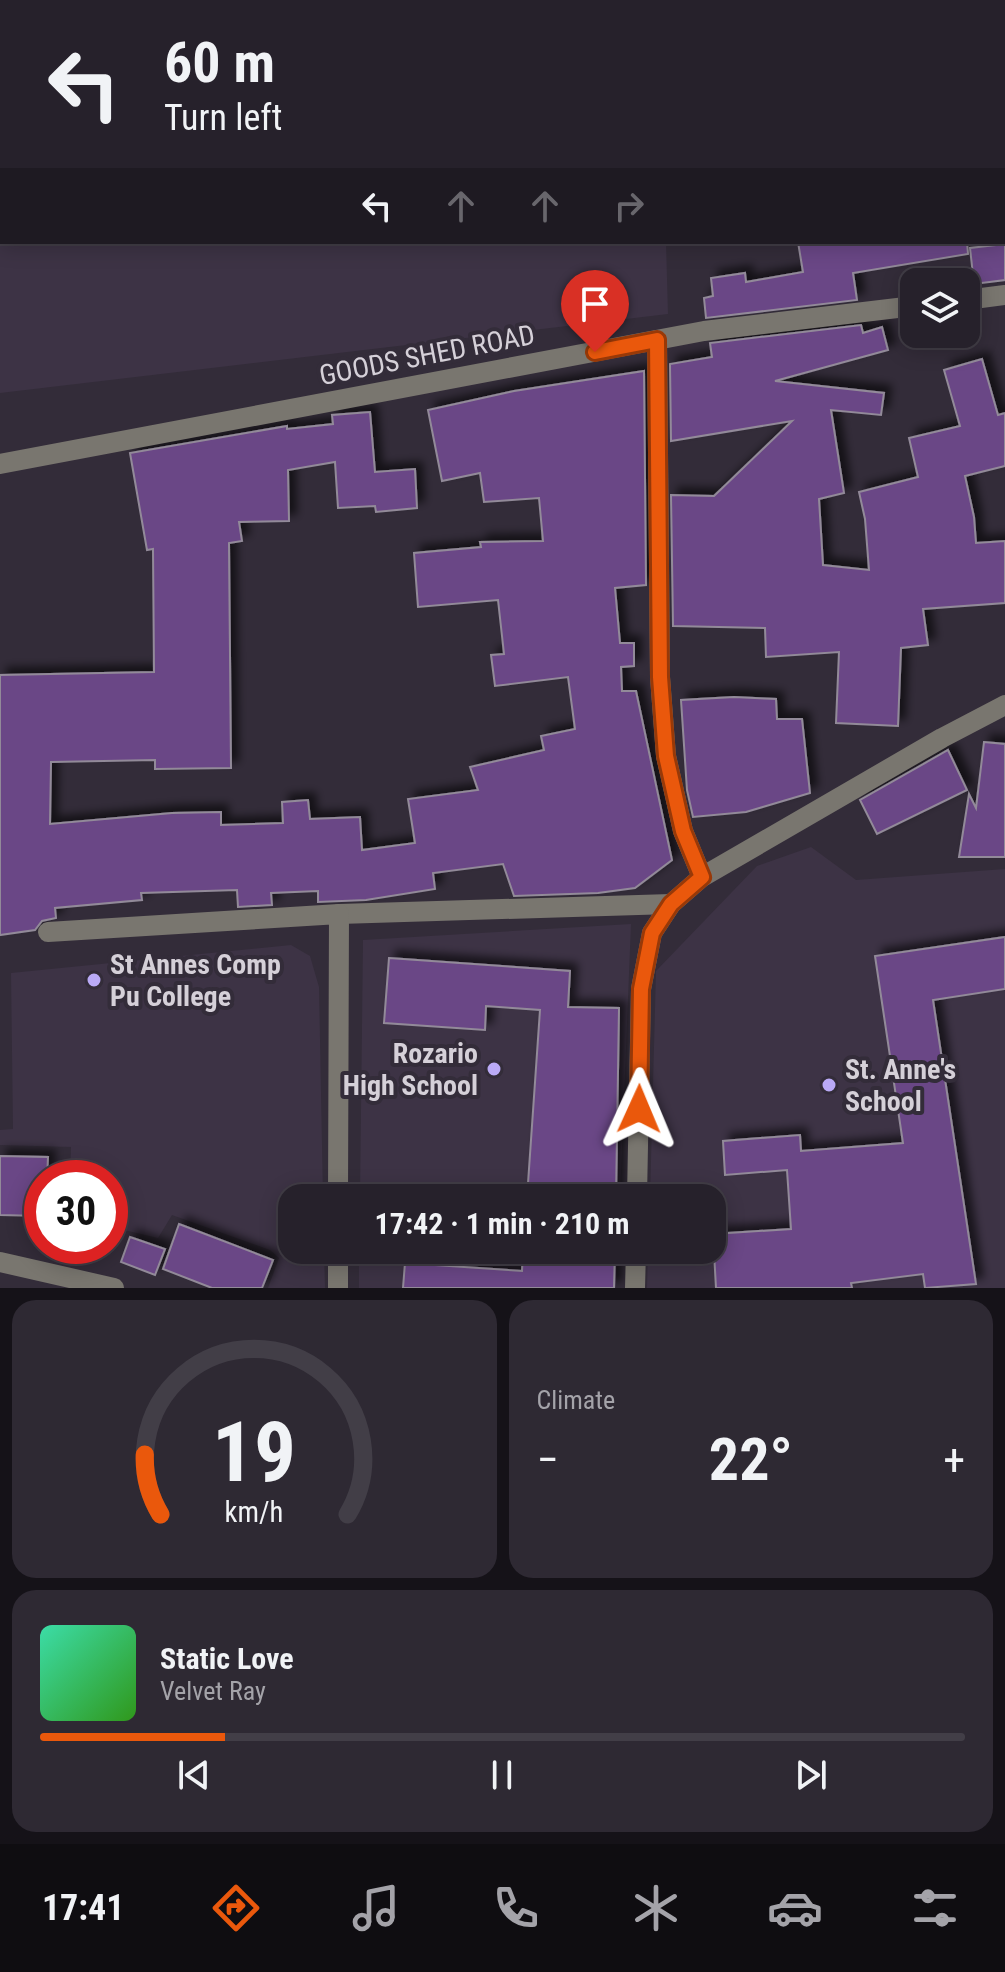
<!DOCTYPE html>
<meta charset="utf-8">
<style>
:root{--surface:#26212b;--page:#2e2933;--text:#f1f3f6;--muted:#a4a3a9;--line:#423e47;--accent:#ea580c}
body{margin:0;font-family:"Roboto Condensed",sans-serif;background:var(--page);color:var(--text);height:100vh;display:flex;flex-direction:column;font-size:30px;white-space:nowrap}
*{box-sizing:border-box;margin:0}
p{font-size:26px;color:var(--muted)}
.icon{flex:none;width:44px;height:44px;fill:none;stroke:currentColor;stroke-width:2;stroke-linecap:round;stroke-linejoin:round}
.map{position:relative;height:1288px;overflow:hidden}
.details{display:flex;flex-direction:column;gap:12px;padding:12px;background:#151218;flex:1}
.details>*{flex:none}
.banner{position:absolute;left:0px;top:0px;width:1006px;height:244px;box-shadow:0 4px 20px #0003,0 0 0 2px var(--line);background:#26212b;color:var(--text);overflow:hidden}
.buttons{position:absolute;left:900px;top:268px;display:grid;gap:16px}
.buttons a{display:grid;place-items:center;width:80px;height:80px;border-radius:16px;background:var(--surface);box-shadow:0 4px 20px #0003,0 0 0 2px var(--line);font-size:40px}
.speed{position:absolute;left:24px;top:1160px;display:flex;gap:16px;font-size:40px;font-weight:700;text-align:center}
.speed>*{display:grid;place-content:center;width:104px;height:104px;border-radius:50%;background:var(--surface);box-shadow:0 4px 20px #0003,0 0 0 2px var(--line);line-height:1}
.speed .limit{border:12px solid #d22;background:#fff;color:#111}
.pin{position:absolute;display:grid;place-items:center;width:68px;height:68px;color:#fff;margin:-82px -34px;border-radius:50% 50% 50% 0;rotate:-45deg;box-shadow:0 0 8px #0007}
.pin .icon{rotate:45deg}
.me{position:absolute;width:88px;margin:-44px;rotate:1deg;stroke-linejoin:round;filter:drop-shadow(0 0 6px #0008)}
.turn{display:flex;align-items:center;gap:28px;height:168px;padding:0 32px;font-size:36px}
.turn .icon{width:104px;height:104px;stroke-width:2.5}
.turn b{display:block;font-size:56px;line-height:68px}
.lanes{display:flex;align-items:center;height:76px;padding:0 32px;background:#0003;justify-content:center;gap:40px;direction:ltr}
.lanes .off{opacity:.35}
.big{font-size:60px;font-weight:700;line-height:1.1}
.details .tile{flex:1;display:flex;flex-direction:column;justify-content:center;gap:12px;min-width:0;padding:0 28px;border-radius:24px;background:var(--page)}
.details .dial{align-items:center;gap:0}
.dial svg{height:208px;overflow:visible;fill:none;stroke:var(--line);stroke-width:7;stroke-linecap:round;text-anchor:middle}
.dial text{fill:var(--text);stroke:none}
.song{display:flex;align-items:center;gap:24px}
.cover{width:96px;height:96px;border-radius:12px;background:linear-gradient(135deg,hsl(160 70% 55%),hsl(110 70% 35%))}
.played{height:8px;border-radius:4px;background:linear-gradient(90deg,var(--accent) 20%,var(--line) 20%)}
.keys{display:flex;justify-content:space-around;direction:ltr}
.heat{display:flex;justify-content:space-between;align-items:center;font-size:44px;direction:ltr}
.details .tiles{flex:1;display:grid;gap:12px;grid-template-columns:1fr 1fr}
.tile:last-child{grid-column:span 2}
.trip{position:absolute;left:278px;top:1184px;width:448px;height:80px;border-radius:24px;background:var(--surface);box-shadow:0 4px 20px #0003,0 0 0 2px var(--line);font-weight:700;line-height:80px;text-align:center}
.menu{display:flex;height:128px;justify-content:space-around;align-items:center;background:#0f0d11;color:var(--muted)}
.menu .icon{width:56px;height:56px}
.menu .on{color:var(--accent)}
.menu b{font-size:36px;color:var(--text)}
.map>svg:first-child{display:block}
</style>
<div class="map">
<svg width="1005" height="1288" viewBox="0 0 1005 1288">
<defs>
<filter id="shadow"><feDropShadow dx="7" dy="-7" stdDeviation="4" flood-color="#0009"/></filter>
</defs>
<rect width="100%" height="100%" fill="#332c39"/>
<!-- built -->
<g fill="#3d3345">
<polygon points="0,0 852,0 2,2 2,242 666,242 668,314 0,393"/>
<polygon points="811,847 856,880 1005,869 1005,1288 647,1288 648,1250 712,1250 712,1198 650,1198 656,971 757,866"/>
<polygon points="631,924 620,1198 360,1198 363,940"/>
<polygon points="291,945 310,956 319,987 323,1198 292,1198 292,1250 324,1250 325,1288 268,1288 279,1258 270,1250 172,1215 158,1238 124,1230 118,1242 110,1240 110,1178 70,1178 71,1147 0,1145 0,1130 13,1129 11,973"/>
<polygon points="359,1250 618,1250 616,1288 359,1288"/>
</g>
<!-- building -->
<g fill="#6b4686" stroke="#928a99" stroke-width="2" filter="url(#shadow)">
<polygon points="798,242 967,242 968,254 853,273 857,300 706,318 704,298 713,296 711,278 745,273 746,282 803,272"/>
<polygon points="1005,244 1005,280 974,284 970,248"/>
<polygon points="861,325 863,333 882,327 888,350 775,381 884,393 881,415 831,410 844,493 819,499 823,565 869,570 865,519 859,492 918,477 909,438 960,426 944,370 982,359 998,415 1005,413 1005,466 965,476 974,517 976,543 1005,541 1005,603 923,609 928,645 901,648 898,726 836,723 839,652 766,657 765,628 673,626 671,495 714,496 792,421 671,441 670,364 712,357 710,343"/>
<polygon points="644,371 646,585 615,588 620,643 634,643 634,666 621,667 622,691 636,691 672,860 635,888 598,893 514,896 503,864 433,873 435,889 366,900 318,902 318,891 271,893 272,905 238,907 237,890 141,893 142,900 55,908 56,918 42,921 35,930 0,935 0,675 154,672 153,549 147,550 130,453 287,426 287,429 333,424 332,415 370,412 375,472 415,469 417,508 376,512 375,506 338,508 335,462 288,470 289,521 239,522 242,541 229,543 231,768 155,769 155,760 51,762 50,824 172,813 221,812 221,825 283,823 282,802 308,800 310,819 360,817 362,850 415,843 408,799 478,790 470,767 544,750 541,736 575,729 568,677 495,686 491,655 504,654 498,600 418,607 414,553 481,547 480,542 543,541 539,498 484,502 480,473 442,481 428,410 514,391"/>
<polygon points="734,697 776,699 777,719 802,719 810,793 746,812 693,817 687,790 681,700"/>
<polygon points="984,742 1005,744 1005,857 959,857 969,794 976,808"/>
<polygon points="948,750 967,790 877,834 860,800"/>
<polygon points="1005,937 1005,989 933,1000 976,1284 925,1288 923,1274 851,1283 852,1288 716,1288 713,1234 791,1229 787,1170 725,1175 723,1141 800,1135 801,1151 903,1143 875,956"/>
<polygon points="389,958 570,971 568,1007 619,1008 616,1198 527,1198 540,1010 486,1006 485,1030 384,1023"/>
<polygon points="0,1156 48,1157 47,1178 42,1178 42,1216 0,1215"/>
<polygon points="179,1224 273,1260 262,1288 212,1288 163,1269"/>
<polygon points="130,1237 165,1249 155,1275 121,1262"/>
<polygon points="523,1250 615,1250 614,1288 403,1288 405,1263 522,1271"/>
</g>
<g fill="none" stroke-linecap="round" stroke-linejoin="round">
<!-- minor -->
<g stroke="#79766f" stroke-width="20">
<polyline points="411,2 426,0"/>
<polyline points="0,126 2,125"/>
<polyline points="966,300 1005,295"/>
<polyline points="657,340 660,677 666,756 683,831 702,877"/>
<polyline points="0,464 704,331 914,306"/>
<polyline points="339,914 671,904"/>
<polyline points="48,932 339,914 338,1198"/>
<polyline points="637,1198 641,989 652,933 671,904 702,877 942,738 1005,705"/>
<polyline points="0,1262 114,1288"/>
<polyline points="338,1288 338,1250"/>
<polyline points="635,1288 636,1250"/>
</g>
</g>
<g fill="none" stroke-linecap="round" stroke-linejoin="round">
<!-- route casing -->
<g stroke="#983908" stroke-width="20">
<polyline id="route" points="595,352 657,340 660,677 666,756 683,831 702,877 671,904 652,933 641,989 639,1109"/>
</g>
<!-- route -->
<use href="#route" stroke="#ea580c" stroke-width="14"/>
</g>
<!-- markers -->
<g fill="#baaaf6" stroke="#332c39" stroke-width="3">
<circle cx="94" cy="980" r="8"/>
<circle cx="494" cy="1069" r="8"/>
<circle cx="829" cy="1085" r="8"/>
</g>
<g text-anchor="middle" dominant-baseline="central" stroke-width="8" stroke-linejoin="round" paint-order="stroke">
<!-- street labels -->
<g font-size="28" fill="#d5d0d8" stroke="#332c39">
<text transform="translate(427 355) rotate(-11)">GOODS SHED ROAD</text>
</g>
<!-- poi labels -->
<g font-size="28" font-weight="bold" fill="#d5d0d8" stroke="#332c39" text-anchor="start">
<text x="110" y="964">St Annes Comp<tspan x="110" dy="32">Pu College</tspan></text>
<text x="478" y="1053" text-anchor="end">Rozario<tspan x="478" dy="32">High School</tspan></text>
<text x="845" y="1069">St. Anne's<tspan x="845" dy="32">School</tspan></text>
</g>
</g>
</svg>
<div class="buttons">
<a><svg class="icon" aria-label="layers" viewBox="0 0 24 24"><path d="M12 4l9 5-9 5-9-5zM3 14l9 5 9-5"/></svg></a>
</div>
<div class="speed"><div class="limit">30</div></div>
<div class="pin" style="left:595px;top:352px;background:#d93025"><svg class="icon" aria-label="arrive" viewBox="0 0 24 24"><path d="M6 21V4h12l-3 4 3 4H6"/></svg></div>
<svg class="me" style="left:639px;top:1109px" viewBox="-20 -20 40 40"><path d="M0-17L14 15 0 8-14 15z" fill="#ea580c" stroke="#fff" stroke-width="4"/></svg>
<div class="trip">17:42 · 1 min · 210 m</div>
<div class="banner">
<div class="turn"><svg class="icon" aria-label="left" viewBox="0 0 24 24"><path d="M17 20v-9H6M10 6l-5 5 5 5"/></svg><div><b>60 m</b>Turn left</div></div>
<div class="lanes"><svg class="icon" aria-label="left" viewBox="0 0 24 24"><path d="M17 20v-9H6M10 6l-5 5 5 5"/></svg><svg class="icon off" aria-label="ahead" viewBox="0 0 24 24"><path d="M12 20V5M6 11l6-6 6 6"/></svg><svg class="icon off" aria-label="ahead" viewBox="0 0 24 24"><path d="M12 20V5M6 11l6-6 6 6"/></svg><svg class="icon off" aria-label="right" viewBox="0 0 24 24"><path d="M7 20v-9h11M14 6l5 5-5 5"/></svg></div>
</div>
</div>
<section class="details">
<div class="tiles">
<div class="tile dial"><svg viewBox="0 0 100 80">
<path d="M14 69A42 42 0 1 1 86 69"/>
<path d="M14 69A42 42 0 0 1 8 46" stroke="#ea580c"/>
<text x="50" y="56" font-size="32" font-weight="700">19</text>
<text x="50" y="72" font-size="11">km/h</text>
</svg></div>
<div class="tile"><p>Climate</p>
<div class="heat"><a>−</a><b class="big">22°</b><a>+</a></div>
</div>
<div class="tile">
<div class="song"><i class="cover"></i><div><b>Static Love</b><p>Velvet Ray</p></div></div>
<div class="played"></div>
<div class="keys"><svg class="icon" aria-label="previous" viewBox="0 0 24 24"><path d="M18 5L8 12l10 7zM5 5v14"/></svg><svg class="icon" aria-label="pause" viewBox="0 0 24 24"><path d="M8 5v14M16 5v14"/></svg><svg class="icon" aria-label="next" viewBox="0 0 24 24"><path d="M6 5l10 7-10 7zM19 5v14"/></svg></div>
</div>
</div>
</section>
<nav class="menu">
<b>17:41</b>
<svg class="icon on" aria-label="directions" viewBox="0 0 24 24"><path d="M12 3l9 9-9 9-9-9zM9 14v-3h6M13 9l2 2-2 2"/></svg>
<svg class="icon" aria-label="music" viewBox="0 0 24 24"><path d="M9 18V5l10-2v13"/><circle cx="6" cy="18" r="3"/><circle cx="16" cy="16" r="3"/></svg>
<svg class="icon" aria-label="phone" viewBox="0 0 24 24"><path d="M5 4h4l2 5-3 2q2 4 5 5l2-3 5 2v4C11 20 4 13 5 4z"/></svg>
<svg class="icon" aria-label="climate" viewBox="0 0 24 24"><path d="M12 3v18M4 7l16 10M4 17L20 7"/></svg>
<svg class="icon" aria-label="car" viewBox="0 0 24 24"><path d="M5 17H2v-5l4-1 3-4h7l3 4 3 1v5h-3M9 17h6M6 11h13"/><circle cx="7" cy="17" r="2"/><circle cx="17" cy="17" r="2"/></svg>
<svg class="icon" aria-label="filters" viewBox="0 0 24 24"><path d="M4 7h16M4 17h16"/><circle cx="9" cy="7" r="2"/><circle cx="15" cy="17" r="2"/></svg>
</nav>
